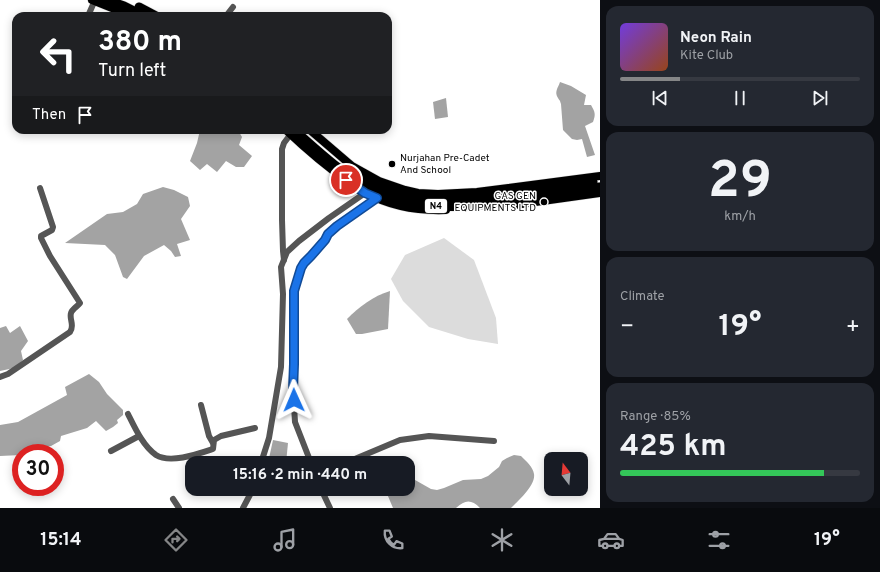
<!DOCTYPE html>
<meta charset="utf-8">
<style>
:root{--surface:#171b24;--page:#242831;--text:#f1f3f6;--muted:#9ea1a6;--line:#363941;--accent:#858687}
body{margin:0;font-family:Overpass,sans-serif;background:var(--page);color:var(--text);height:100vh;display:flex;flex-direction:column;font-size:15px;white-space:nowrap}
*{box-sizing:border-box;margin:0}
p{font-size:13px;color:var(--muted)}
.icon{flex:none;width:22px;height:22px;fill:none;stroke:currentColor;stroke-width:2;stroke-linecap:round;stroke-linejoin:round}
.map{position:relative;flex:1;overflow:hidden}
.panel{display:flex;flex-direction:column;gap:6px;padding:6px;background:#0d0f14;width:280px}
.panel>*{flex:none}
.banner{position:absolute;left:12px;top:12px;width:380px;height:122px;border-radius:12px;box-shadow:0 2px 10px #0003;background:#202124;color:#fff;overflow:hidden}
.needle{width:26px;rotate:344deg}
.tools{position:absolute;left:544px;top:452px;display:grid;gap:8px}
.tools a{display:grid;place-items:center;width:44px;height:44px;border-radius:8px;background:var(--surface);box-shadow:0 2px 10px #0003;font-size:20px}
.speed{position:absolute;left:12px;top:444px;display:flex;gap:8px;font-size:20px;font-weight:700;text-align:center}
.speed>*{display:grid;place-content:center;width:52px;height:52px;border-radius:50%;background:var(--surface);box-shadow:0 2px 10px #0003;line-height:1}
.speed .limit{border:6px solid #d22;background:#fff;color:#111}
.pin{position:absolute;display:grid;place-items:center;width:34px;height:34px;color:#fff;margin:-17px;border:2px solid #fff;border-radius:50%;box-shadow:0 1px 4px #0007}
.me{position:absolute;width:44px;margin:-22px;rotate:359deg;stroke-linejoin:round;filter:drop-shadow(0 0 3px #0008)}
.turn{display:flex;align-items:center;gap:14px;height:84px;padding:0 20px;font-size:18px}
.turn .icon{width:52px;height:52px;stroke-width:2.5}
.turn b{display:block;font-size:28px;line-height:34px}
.then{display:flex;align-items:center;height:38px;padding:0 20px;background:#0003;gap:8px;font-size:15px}
.big{font-size:30px;font-weight:700;line-height:1.1}
.panel .card{flex:1;display:flex;flex-direction:column;justify-content:center;gap:6px;min-width:0;padding:0 14px;border-radius:12px;background:var(--page)}
.panel .dial{align-items:center;gap:0}
.dial b{font-size:52px;line-height:1}
.song{display:flex;align-items:center;gap:12px}
.cover{width:48px;height:48px;border-radius:6px;background:linear-gradient(135deg,hsl(260 70% 55%),hsl(20 70% 35%))}
.played{height:4px;border-radius:2px;background:linear-gradient(90deg,var(--accent) 25%,var(--line) 25%)}
.keys{display:flex;justify-content:space-around;direction:ltr}
.heat{display:flex;justify-content:space-between;align-items:center;font-size:22px;direction:ltr}
.charge{height:6px;border-radius:3px;background:linear-gradient(90deg,#34c759 85%,var(--line) 0)}
.trip{position:absolute;left:185px;top:456px;width:230px;height:40px;border-radius:12px;background:var(--surface);box-shadow:0 2px 10px #0003;font-weight:700;line-height:40px;text-align:center}
.menu{display:flex;height:64px;justify-content:space-around;align-items:center;background:#090b0e;color:var(--muted)}
.menu .icon{width:28px;height:28px}
.menu .active{color:var(--accent)}
.menu b{font-size:18px;color:var(--text)}
main{display:flex;flex:1;min-height:0}
.map>svg:first-child{display:block}
</style>
<main>
<div class="map">
<svg width="600" height="508" viewBox="0 0 600 508">
<rect width="100%" height="100%" fill="#fff"/>
<!-- green -->
<polygon fill="#dcdcdc" points="444,238 474,260 496,318 498,344 468,339 429,327 403,301 391,279 405,255"/>
<!-- water -->
<g fill="#a3a3a3">
<path d="M560 82 571 86 586 95 584 105H591C595 112 596 114 593 122L585 126 595 155 587 157 582 139 577 140 572 139 563 130 561 104C559 98 561 103 558 98 554 92 558 88 560 82Z"/>
<polygon points="446,98 448,117 435,119 433,102"/>
<polygon points="200,130 236,130 239,132 242,137 239,145 252,156 244,167 236,167 226,161 217,172 207,164 200,170 190,161 197,143"/>
<polygon points="163,187 174,190 188,197 190,206 181,219 190,240 177,244 181,256 175,257 171,251 164,245 144,256 127,279 123,277 115,255 105,245 65,243 107,214 123,212 137,204 143,194"/>
<path d="M390 291 388 329 362 334H356L347 319C359 307 373 296 390 291Z"/>
<polygon points="6,326 10,333 20,326 28,341 21,351 23,360 14,368 0,371 0,328"/>
<polygon points="89,374 99,382 107,394 123,410 123,415 117,420 118,423 113,427 106,431 96,421 87,428 61,436 60,441 51,446 42,448 36,453 21,453 21,455 0,456 0,425 18,422 67,395 65,387"/>
<polygon points="273,440 288,443 286,463 268,463"/>
<path d="M514 455 521 456C526 461 533 467 534 474 536 485 518 501 511 508H480C471 499 465 500 456 508H393L385 489H408V476L431 489 437 490 444 488 463 480 481 479 488 476 499 467 502 461 507 458Z"/>
</g>
<g fill="none" stroke-linecap="round" stroke-linejoin="round">
<!-- major casing -->
<g stroke="#dbdbdb" stroke-width="9">
<g id="major">
<polyline points="92,0 132,16"/>
<path d="M286 130C306 149 327 167 350 183 355 186 360 190 366 193 390 206 419 211 446 210"/>
<polyline points="310,130 352,166 379,181 405,190 418,193 438,194 477,192 600,176"/>
<polyline points="514,205 600,193"/>
</g>
</g>
<!-- highway casing -->
<g stroke="#dbdbdb" stroke-width="10">
<g id="highway">
<polyline points="107,0 124,6 144,16"/>
<polyline points="139,7 156,16"/>
<path d="M294 130C317 150 339 171 365 186 414 215 472 207 525 199 550 195 575 190 600 187"/>
<path d="M358 175C379 187 400 196 424 199 445 202 467 200 487 197 523 193 558 186 593 182"/>
</g>
</g>
<!-- minor -->
<g stroke="#555" stroke-width="6">
<polyline points="88,16 95,0"/>
<polyline points="226,16 233,7"/>
<polyline points="284,260 283,251 282,220 282,149 284,143 293,131"/>
<path d="M0 377 8 374 70 332C75 326 69 319 71 313 72 309 78 306 80 303L50 256 41 238V236L52 230 53 227 40 188"/>
<polyline points="201,405 209,436 213,443"/>
<path d="M128 414C135 428 143 446 156 455 170 464 198 454 213 449L214 440 221 436 255 428"/>
<polyline points="111,451 139,436"/>
<polyline points="261,463 269,438 281,367 283,294 281,267 287,252 299,241 329,218 365,193"/>
<polyline points="311,463 295,422 293,390 294,364 293,301 294,291 296,282 303,263 311,256 325,240 328,234 337,226 377,198"/>
<polyline points="339,463 350,461 400,440 429,436 494,441"/>
<polyline points="321,489 330,508"/>
<polyline points="173,499 179,508"/>
<polyline points="243,508 253,489"/>
</g>
<!-- major -->
<use href="#major" stroke="#000" stroke-width="8"/>
<!-- highway -->
<use href="#highway" stroke="#000" stroke-width="9"/>
</g>
<g fill="none" stroke-linecap="round" stroke-linejoin="round">
<!-- route casing -->
<g stroke="#114b97" stroke-width="10">
<polyline id="route" points="294,400 293,390 294,364 294,291 301,268 304,263 311,256 325,240 328,234 337,226 377,198 365,193 346,180"/>
</g>
<!-- route -->
<use href="#route" stroke="#1a73e8" stroke-width="7"/>
</g>
<!-- markers -->
<g fill="#000" stroke="#fff" stroke-width="1.5">
<circle cx="392" cy="164" r="4"/>
<circle cx="544" cy="202" r="4"/>
</g>
<g text-anchor="middle" dominant-baseline="central" stroke-width="3" stroke-linejoin="round" paint-order="stroke">
<!-- shield labels -->
<rect fill="#fff" stroke="#4c4c4c" stroke-width="1" x="425" y="199" width="22" height="14" rx="3"/>
<g font-size="9" font-weight="bold" fill="#000">
<text x="436" y="206">N4</text>
</g>
<!-- poi labels -->
<g font-size="10" fill="#000" stroke="#fff" text-anchor="start">
<text x="400" y="158">Nurjahan Pre-Cadet<tspan x="400" dy="12">And School</tspan></text>
<text x="536" y="196" text-anchor="end">GAS GEN<tspan x="536" dy="12">EQUIPMENTS LTD</tspan></text>
</g>
</g>
</svg>
<div class="tools">
<a><svg class="needle" viewBox="-14 -14 28 28"><path d="M0-13l5 13h-10z" fill="#e53935"/><path d="M0 13l5-13h-10z" fill="#9ea1a6"/></svg></a>
</div>
<div class="speed"><div class="limit">30</div></div>
<div class="pin" style="left:346px;top:180px;background:#d93025"><svg class="icon" aria-label="arrive" viewBox="0 0 24 24"><path d="M6 21V4h12l-3 4 3 4H6"/></svg></div>
<svg class="me" style="left:294px;top:400px" viewBox="-20 -20 40 40"><path d="M0-17L14 15 0 8-14 15z" fill="#1a73e8" stroke="#fff" stroke-width="4"/></svg>
<div class="trip">15:16 · 2 min · 440 m</div>
<div class="banner">
<div class="turn"><svg class="icon" aria-label="left" viewBox="0 0 24 24"><path d="M17 20v-9H6M10 6l-5 5 5 5"/></svg><div><b>380 m</b>Turn left</div></div>
<div class="then">Then<svg class="icon" aria-label="arrive" viewBox="0 0 24 24"><path d="M6 21V4h12l-3 4 3 4H6"/></svg></div>
</div>
</div>
<section class="panel">
<div class="card">
<div class="song"><i class="cover"></i><div><b>Neon Rain</b><p>Kite Club</p></div></div>
<div class="played"></div>
<div class="keys"><svg class="icon" aria-label="previous" viewBox="0 0 24 24"><path d="M18 5L8 12l10 7zM5 5v14"/></svg><svg class="icon" aria-label="pause" viewBox="0 0 24 24"><path d="M8 5v14M16 5v14"/></svg><svg class="icon" aria-label="next" viewBox="0 0 24 24"><path d="M6 5l10 7-10 7zM19 5v14"/></svg></div>
</div>
<div class="card dial"><b>29</b><p>km/h</p></div>
<div class="card"><p>Climate</p>
<div class="heat"><a>−</a><b class="big">19°</b><a>+</a></div>
</div>
<div class="card"><p>Range · 85%</p><b class="big">425 km</b><div class="charge"></div></div>
</section>
</main>
<nav class="menu">
<b>15:14</b>
<svg class="icon active" aria-label="directions" viewBox="0 0 24 24"><path d="M12 3l9 9-9 9-9-9zM9 14v-3h6M13 9l2 2-2 2"/></svg>
<svg class="icon" aria-label="music" viewBox="0 0 24 24"><path d="M9 18V5l10-2v13"/><circle cx="6" cy="18" r="3"/><circle cx="16" cy="16" r="3"/></svg>
<svg class="icon" aria-label="phone" viewBox="0 0 24 24"><path d="M5 4h4l2 5-3 2q2 4 5 5l2-3 5 2v4C11 20 4 13 5 4z"/></svg>
<svg class="icon" aria-label="climate" viewBox="0 0 24 24"><path d="M12 3v18M4 7l16 10M4 17L20 7"/></svg>
<svg class="icon" aria-label="car" viewBox="0 0 24 24"><path d="M5 17H2v-5l4-1 3-4h7l3 4 3 1v5h-3M9 17h6M6 11h13"/><circle cx="7" cy="17" r="2"/><circle cx="17" cy="17" r="2"/></svg>
<svg class="icon" aria-label="filters" viewBox="0 0 24 24"><path d="M4 7h16M4 17h16"/><circle cx="9" cy="7" r="2"/><circle cx="15" cy="17" r="2"/></svg>
<b>19°</b>
</nav>
